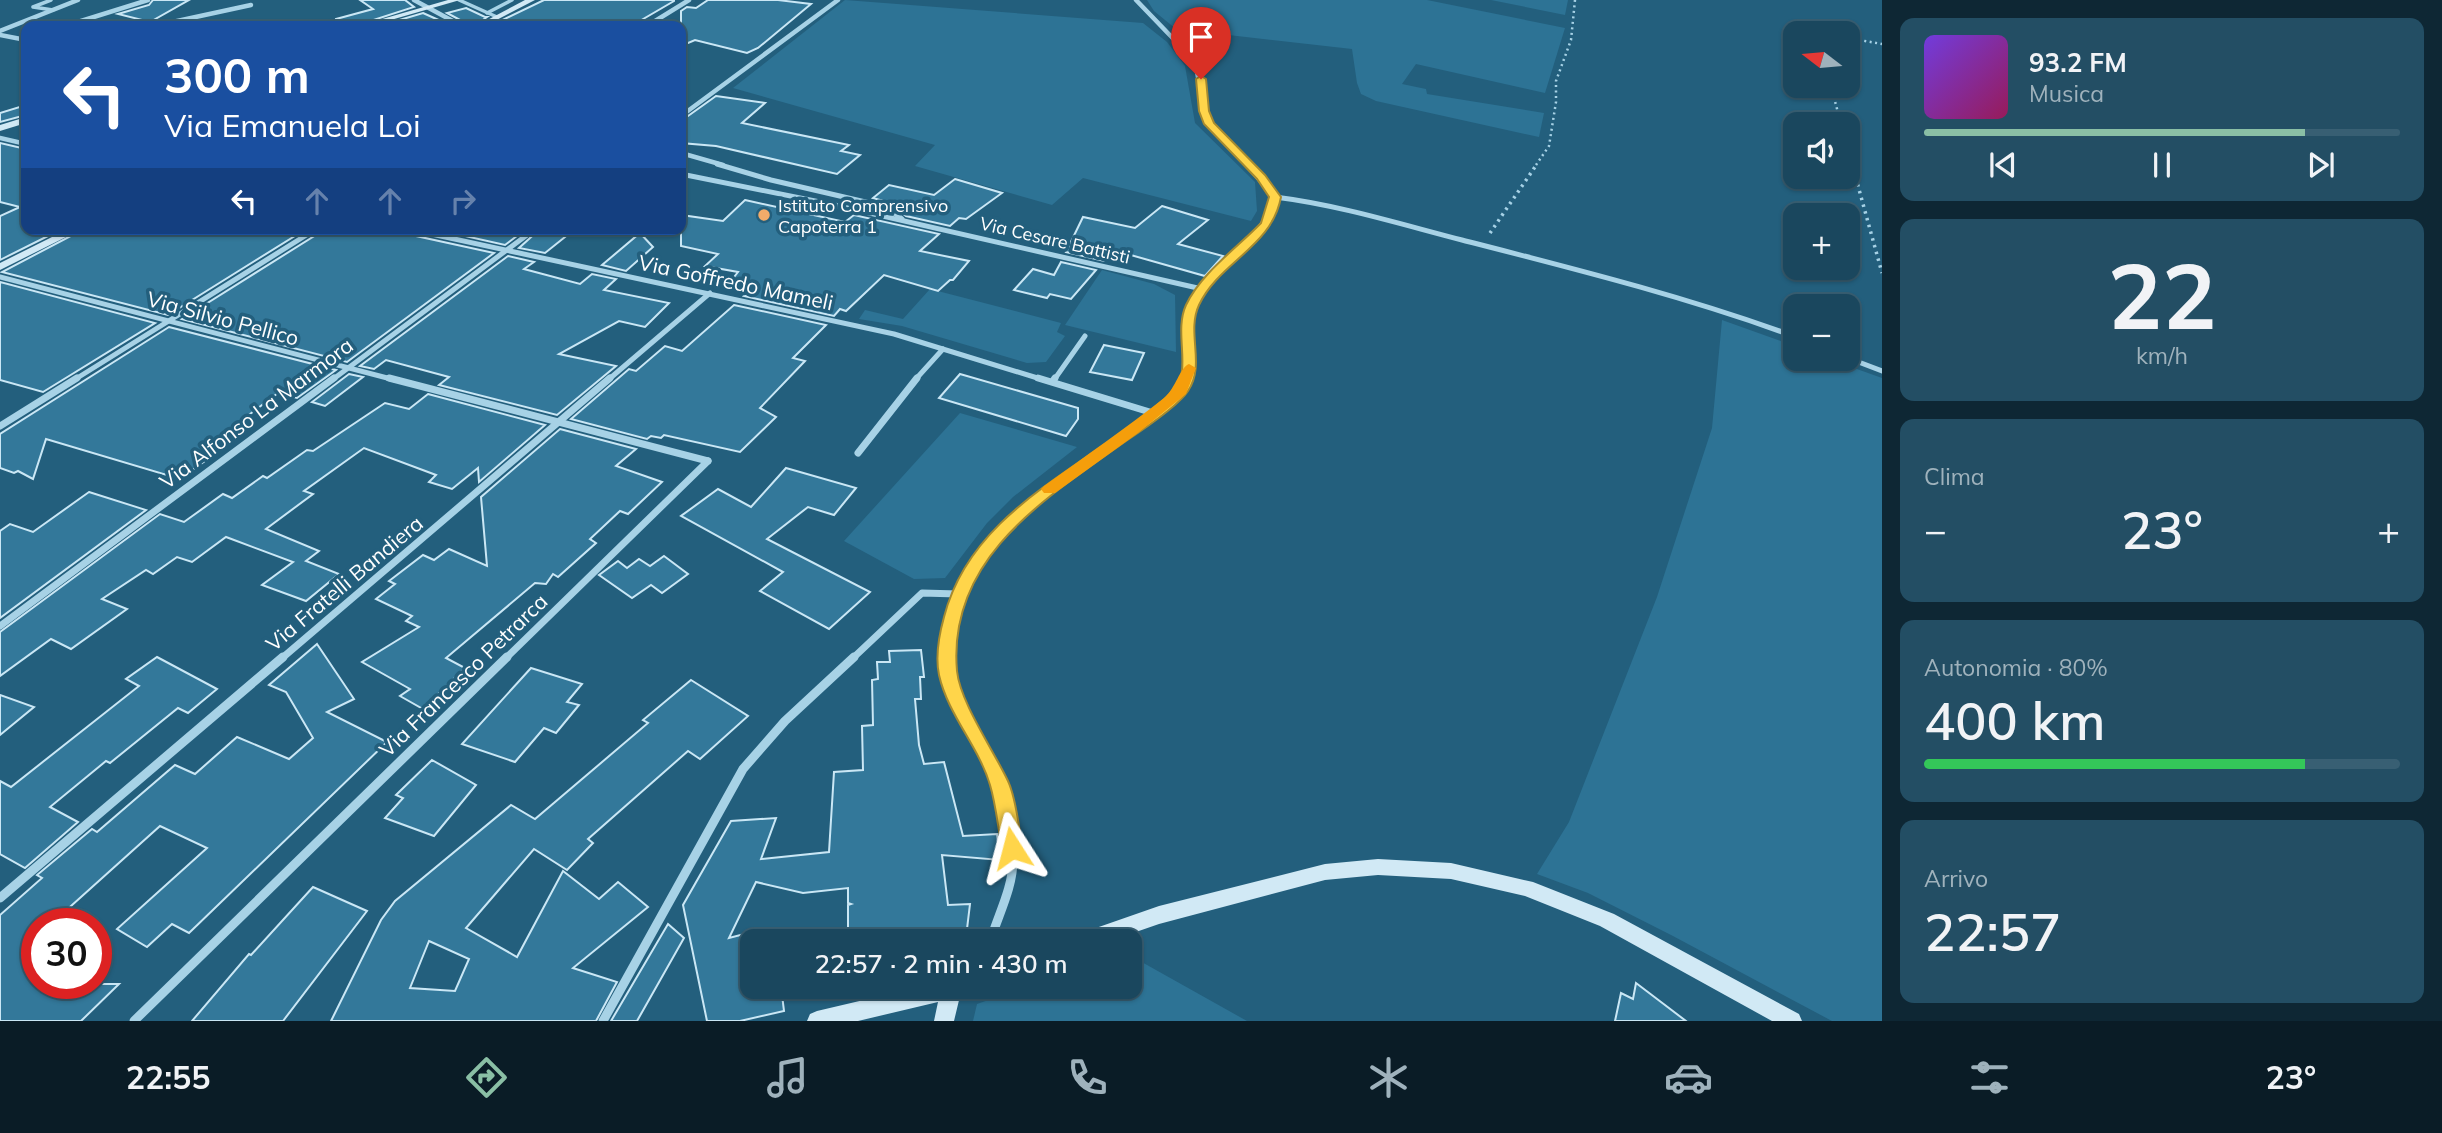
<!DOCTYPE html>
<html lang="it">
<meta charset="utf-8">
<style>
:root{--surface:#1a475e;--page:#234e64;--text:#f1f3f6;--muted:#9fb2bc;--line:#385f73;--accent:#8abfa5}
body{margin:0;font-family:Mulish,sans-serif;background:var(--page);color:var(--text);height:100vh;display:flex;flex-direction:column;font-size:26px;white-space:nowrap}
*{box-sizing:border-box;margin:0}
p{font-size:23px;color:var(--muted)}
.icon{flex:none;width:38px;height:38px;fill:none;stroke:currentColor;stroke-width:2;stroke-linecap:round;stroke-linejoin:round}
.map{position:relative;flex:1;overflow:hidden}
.sheet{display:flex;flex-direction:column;gap:18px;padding:18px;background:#0e2734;width:560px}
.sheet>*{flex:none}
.guide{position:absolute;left:21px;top:21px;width:665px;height:214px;border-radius:14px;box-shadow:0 2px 5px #0004,0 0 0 2px var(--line);background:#1a4fa0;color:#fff;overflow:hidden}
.needle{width:46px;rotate:286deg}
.controls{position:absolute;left:1783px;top:21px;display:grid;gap:14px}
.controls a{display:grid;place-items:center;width:77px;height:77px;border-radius:14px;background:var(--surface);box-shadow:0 2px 5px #0004,0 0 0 2px var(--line);font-size:35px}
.speed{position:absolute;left:21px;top:908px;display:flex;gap:14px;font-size:35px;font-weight:700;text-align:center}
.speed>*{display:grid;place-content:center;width:91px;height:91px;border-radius:50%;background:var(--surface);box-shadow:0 2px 5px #0004,0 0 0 2px var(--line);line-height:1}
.speed .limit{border:10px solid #d22;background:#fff;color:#111}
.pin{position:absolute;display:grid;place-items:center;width:60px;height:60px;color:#fff;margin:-72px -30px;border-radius:50% 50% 50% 0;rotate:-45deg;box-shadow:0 0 7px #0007}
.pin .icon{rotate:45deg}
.me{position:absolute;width:77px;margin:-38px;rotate:351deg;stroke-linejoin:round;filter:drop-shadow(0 0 5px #0008)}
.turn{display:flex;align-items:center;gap:24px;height:147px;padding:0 28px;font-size:32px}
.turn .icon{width:91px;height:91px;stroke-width:2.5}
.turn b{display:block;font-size:49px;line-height:60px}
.lanes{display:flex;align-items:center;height:66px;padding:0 28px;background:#0003;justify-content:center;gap:35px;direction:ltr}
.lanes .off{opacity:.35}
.big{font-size:52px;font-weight:600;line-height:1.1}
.sheet .tile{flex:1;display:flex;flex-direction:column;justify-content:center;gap:10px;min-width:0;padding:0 24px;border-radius:14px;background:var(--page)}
.sheet .dial{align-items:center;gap:0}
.dial b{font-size:91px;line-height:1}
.song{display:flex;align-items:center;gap:21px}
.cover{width:84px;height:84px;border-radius:10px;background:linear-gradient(135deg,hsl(260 70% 55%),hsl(330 70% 35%))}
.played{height:7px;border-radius:4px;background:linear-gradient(90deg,var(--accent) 80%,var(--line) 80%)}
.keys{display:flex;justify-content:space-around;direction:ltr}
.heat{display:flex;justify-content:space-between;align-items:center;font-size:38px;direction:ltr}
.charge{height:10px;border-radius:5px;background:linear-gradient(90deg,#34c759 80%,var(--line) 0)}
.trip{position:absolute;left:740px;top:929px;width:402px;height:70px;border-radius:14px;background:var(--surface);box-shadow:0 2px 5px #0004,0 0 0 2px var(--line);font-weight:600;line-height:70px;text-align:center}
.dock{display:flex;height:112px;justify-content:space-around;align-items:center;background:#0a1c26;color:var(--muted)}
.dock .icon{width:49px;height:49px}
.dock .active{color:var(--accent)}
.dock b{font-size:32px;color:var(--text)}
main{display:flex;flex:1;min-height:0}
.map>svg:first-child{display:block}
</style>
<main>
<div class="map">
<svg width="1882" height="1021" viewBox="0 0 1882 1021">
<rect width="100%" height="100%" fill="#235f7d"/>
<!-- green -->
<g fill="#2d7395">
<polygon points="845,0 1143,23 1167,42 1185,66 1195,123 1255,182 1257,211 1251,221 1083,178 1052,205 915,166 935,145 733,88"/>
<polygon points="1147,0 1427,0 1565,28 1545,93 1416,64 1402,84 1426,89 1427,94 1544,113 1539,137 1376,101 1361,94 1357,83 1352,49 1176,29 1154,11"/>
<polygon points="1491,0 1568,0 1565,15"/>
<polygon points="1102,270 1154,284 1175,295 1176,352 1065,325"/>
<polygon points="930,289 1061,323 1057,332 1065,336 1046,362 1027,363 902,326 859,319 865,310 903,319"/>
<polygon points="1722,320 1795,346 1796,359 1829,359 1882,378 1882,1021 1832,1021 1673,936 1588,893 1537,874 1569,822 1657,597 1712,428"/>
<polygon points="960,413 1077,447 1013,497 987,523 945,578 914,579 844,541"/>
<polygon points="1131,956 1247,1021 973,1021 977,1004 1026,987 1130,987"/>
</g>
<!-- building -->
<g fill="#33789a" stroke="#cae7f5" stroke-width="2" fill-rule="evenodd">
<polygon points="153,0 189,0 150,22 118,14 149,5"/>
<polygon points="360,0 405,0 414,7 355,26 337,26 336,19 373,9"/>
<polygon points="544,0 674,0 674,1 638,22 627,20 611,26 490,26"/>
<polygon points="708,0 778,0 811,4 758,48 747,53 695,40 681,46 681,11 687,7 696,8"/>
<polygon points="466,8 485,17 487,17 474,26 467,26 464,22 447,13"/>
<polygon points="423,13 452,26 379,26"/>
<polygon points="716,96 765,103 742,123 849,145 841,151 860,155 837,174 716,146 681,143 681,121"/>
<polygon points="26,105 26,115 0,122 0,113"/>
<polygon points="0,143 26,149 26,229 62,229 0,260 0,216 20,207 0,202"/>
<polygon points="955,179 1002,193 966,219 959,218 950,226 906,216 890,203 873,198 889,185 934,195"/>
<polygon points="745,200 845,222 854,215 939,234 920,251 969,261 953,280 950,280 938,291 884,275 846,311 840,309 834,316 744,296 750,291 727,286 738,272 705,266 718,254 681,246 681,215 723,221"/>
<polygon points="1162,206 1208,220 1178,244 1223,256 1205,276 1113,250 1104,261 1066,252 1083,217 1135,228"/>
<polygon points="84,229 306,229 168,315 2,272"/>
<polygon points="321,229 403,229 407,234 494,253 347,362 182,319 319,233"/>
<polygon points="434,229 526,229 505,245"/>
<polygon points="540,229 575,229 545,253 519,248"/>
<polygon points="640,233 653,247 626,271 602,265"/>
<polygon points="508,256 534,262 524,269 580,284 592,274 616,279 604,290 669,303 645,327 619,321 559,354 616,366 557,415 439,385 449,377 386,360 374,369 360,366"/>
<polygon points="1061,262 1096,270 1071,299 1050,294 1047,298 1014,290 1033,269 1054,275"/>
<polygon points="0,282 155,323 43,392 0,380"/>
<polygon points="734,305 826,325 793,358 805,361 760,408 776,417 740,452 664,435 661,438 651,436 647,439 571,419 629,369 636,371 665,346 682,351"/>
<polygon points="169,327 336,370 297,398 278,393 221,436 234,440 180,479 46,439 33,479 18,471 14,473 0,468 0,434"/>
<polygon points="1104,345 1144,353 1132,380 1090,372"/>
<polygon points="349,374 363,377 325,406 312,402"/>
<polygon points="960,374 1078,408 1078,419 1066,436 939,398"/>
<polygon points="428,394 545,425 479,482 478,468 452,489 429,482 436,475 364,448 304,491 313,494 266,529 319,551 306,561 339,574 306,601 262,585 293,562 226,537 192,562 177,557 153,574 146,570 102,599 127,609 71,649 51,639 0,676 0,632 160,514 184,522 223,494 232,498 263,476 267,478 307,450 313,451 385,403 409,409"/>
<polygon points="560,429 636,449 616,466 662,482 628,514 620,511 590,539 596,543 558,577 553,574 546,584 535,583 446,658 465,668 423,709 400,696 410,689 362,662 419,627 406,621 412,616 376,599 395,584 389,581 423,555 434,560 449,549 487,566 481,497"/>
<polygon points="786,468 856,488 834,515 808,507 767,539 870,592 829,629 760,591 783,572 681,516 718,489 751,507"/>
<polygon points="89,492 146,510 0,618 0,531 10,524 33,532"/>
<polygon points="664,556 688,574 662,593 651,585 632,598 599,575 618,561 627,568 639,559 650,566"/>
<polygon points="317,644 354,699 327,712 387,742 189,933 172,924 147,947 117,929 207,848 160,826 51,924 37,924 37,984 119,984 81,1021 0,1021 0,915 42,878 37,875 92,829 97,832 175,765 195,774 237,737 289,759 313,738 286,692 269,685"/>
<polygon points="921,650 924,677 920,677 921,699 915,699 919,745 924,764 944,762 963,836 997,834 1000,860 942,855 948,905 970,904 966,937 925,942 848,942 848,905 851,904 848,903 848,888 803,893 756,882 729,938 752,932 752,987 781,987 784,1011 740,1021 707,1021 683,905 731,821 776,818 761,859 829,852 834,772 863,770 862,726 873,725 872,680 878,679 877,662 890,662 889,651"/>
<polygon points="157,657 217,689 188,713 178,708 110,763 106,761 50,807 78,822 25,868 0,854 0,781 11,787 139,686 126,679"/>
<polygon points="531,668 582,684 567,702 579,705 556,733 544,728 515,762 462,744"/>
<path d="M691 680 748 716 700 759 688 751 588 839 593 843 567 870 534 849 466 928 517 957 563 871 599 899 618 882 648 907 573 968 617 982 596 1021H331L381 920 395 901 511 805 535 819 648 723 643 720ZM429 941 469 959 455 991 410 988Z"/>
<polygon points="0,695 34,707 0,735"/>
<polygon points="432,760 476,785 434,836 385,818 403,798 396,795"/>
<polygon points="313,887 367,911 283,1021 192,1021 249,954 251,955"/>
<polygon points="668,924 684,938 637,1021 611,1021"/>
<polygon points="1636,983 1686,1021 1615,1021 1621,993 1633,999"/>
</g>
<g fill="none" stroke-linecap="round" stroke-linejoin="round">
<!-- path-far1 -->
<g stroke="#a7d2e6" stroke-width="2.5" stroke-dasharray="2 3.5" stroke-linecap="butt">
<polyline points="1848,38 1882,44"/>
<polyline points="1831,86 1841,124"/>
<polyline points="1848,151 1853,165"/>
<polyline points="1536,165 1549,146 1556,102 1556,81 1571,40 1575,0"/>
</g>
<!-- path -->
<g stroke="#a7d2e6" stroke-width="3.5" stroke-dasharray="2.5 4.5" stroke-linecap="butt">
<polyline points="1852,164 1882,273"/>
<polyline points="1490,233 1537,164"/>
</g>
<!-- lane -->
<g stroke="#a7d2e6" stroke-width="3.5">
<polyline points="51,0 33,7 53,10"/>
<polyline points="459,0 497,17"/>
<polyline points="487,13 512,0"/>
</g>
<!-- street-far3 -->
<g stroke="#a7d2e6" stroke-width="4.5">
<polyline points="414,0 462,26"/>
<polyline points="1136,0 1188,54 1197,72 1206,117 1218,135 1247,165"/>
<polyline points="65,26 148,0"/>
<polyline points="154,26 251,5"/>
<polyline points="647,26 689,0"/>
<polyline points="0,31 78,0"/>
<polyline points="0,35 26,40"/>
<polyline points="681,116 838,0"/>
<polyline points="0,138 26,144"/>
<polyline points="681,153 723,165"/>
</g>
<!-- street-far2 -->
<g stroke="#a7d2e6" stroke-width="5">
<polyline points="717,164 771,180 887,207 902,219"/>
<polyline points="681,174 830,204 1202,289"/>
<path d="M1275 197C1339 205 1400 224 1462 240 1575 269 1687 297 1796 337"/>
<polyline points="408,229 894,334 1044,380"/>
<polyline points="0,277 395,380"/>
<polyline points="1848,358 1882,371"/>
<polyline points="74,380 316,229"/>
<polyline points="332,380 535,229"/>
<polyline points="608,380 710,293"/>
<polyline points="915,380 943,349"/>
<polyline points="1054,380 1085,336"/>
<path d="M1186 380C1195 352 1179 329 1195 299 1217 259 1261 245 1275 197L1246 164"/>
</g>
<!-- street-far1 -->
<g stroke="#a7d2e6" stroke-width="7">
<polyline points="389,378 708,461"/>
<polyline points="1038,378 1153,413"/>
<polyline points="1053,381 1055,378"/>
<polyline points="0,426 77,378"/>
<polyline points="858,453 917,378"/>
<polyline points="0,626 334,378"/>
<polyline points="281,659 610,378"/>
<polyline points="505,659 708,461"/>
<polyline points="852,659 922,593 958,594"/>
<path d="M948 659C936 544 1091 462 1169 402L1181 390 1187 378"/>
</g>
<!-- street -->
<g stroke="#a7d2e6" stroke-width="9">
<path d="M948 657C956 729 1016 781 1013 860 1013 888 998 915 990 942"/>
<polyline points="0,898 283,657"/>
<polyline points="134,1021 507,657"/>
<polyline points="603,1021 743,769 785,721 854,657"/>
</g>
<!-- secondary -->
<g fill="#d1e9f5" fill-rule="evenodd">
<polygon points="448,0 460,0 370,26 358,26"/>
<polygon points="525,0 535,0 485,26 476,26"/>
<polygon points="26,117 26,123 0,131 0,125"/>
<polygon points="68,229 82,229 0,270 0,263"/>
<polygon points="1378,859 1451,863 1533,882 1614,914 1799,1014 1802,1021 1772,1021 1600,926 1525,896 1451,879 1378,875 1325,880 1159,924 1107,942 1070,942 1073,936 1159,906 1325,864"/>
<polygon points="919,987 969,987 966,994 960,996 954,1021 934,1021 938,1002 858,1021 807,1021 810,1014 817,1011"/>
</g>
</g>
<!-- route -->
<path fill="#ffd54a" stroke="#a68a30" stroke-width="2" d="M1201 76 1206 79 1209 111 1214 123 1265 175 1281 197C1272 247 1219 262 1199 305 1186 333 1206 364 1188 391 1179 405 1141 431 1126 441 1046 498 947 558 957 671 960 702 994 751 1008 781 1017 800 1018 827 1023 848L1020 854 1012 857 1005 854 1002 848C998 828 996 805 990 785 979 747 948 715 939 675 935 656 939 635 944 617 973 504 1096 465 1173 391 1193 371 1173 333 1186 305 1201 273 1237 248 1261 223L1269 197 1257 179 1204 124 1199 111 1196 79Z"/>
<!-- slow -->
<path fill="#f59e0b" d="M1189 364 1196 368 1186 394 1138 433 1055 493H1044L1041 489 1044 486C1084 457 1125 429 1164 398 1176 388 1180 367 1189 364Z"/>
<!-- markers -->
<circle fill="#f1ab6a" stroke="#235f7d" stroke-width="2.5" cx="764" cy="215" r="7"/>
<g text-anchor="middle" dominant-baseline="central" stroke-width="7" stroke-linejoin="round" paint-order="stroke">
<!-- far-poi labels -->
<g font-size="18" fill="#fff" stroke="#235f7d" text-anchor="start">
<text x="778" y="205">Istituto Comprensivo<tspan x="778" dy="21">Capoterra 1</tspan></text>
</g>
<!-- far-street labels -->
<g font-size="18" fill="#fff" stroke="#235f7d">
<text transform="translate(1055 240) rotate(13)">Via Cesare Battisti</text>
</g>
<!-- street labels -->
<g font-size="21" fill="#fff" stroke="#235f7d">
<text transform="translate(736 282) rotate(12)">Via Goffredo Mameli</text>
<text transform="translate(223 318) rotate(15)">Via Silvio Pellico</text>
<text transform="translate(256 413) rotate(-37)">Via Alfonso La Marmora</text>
<text transform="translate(344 583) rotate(-40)">Via Fratelli Bandiera</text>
<text transform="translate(463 675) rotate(-44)">Via Francesco Petrarca</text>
</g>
</g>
</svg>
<div class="controls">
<a><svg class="needle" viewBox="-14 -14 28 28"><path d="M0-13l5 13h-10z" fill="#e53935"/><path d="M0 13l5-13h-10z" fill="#9fb2bc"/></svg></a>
<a><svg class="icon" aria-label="sound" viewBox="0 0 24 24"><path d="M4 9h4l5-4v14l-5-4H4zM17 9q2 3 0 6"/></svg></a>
<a>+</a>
<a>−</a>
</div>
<div class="speed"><div class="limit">30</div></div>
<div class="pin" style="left:1201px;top:79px;background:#d93025"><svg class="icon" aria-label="arrive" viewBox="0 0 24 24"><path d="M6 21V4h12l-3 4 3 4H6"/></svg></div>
<svg class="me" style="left:1012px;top:848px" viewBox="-20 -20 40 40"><path d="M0-17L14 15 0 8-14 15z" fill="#ffd54a" stroke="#fff" stroke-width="4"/></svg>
<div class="trip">22:57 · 2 min · 430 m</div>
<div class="guide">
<div class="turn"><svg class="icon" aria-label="left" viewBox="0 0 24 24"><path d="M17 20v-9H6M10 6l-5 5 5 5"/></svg><div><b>300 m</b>Via Emanuela Loi</div></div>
<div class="lanes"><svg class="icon" aria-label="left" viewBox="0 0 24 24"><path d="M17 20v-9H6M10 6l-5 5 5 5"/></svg><svg class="icon off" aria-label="ahead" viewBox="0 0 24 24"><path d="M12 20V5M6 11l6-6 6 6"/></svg><svg class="icon off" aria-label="ahead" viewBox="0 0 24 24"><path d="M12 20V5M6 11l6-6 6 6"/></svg><svg class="icon off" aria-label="right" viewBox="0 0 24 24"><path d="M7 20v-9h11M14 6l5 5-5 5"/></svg></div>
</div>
</div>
<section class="sheet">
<div class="tile">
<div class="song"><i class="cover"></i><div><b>93.2 FM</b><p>Musica</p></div></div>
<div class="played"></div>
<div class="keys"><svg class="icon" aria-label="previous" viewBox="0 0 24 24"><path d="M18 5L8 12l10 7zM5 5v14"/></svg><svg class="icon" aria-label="pause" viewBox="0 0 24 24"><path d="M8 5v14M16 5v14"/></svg><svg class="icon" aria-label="next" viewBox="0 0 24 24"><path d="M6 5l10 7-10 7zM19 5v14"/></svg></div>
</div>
<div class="tile dial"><b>22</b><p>km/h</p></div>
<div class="tile"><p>Clima</p>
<div class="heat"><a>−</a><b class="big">23°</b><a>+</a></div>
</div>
<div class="tile"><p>Autonomia · 80%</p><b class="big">400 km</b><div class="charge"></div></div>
<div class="tile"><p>Arrivo</p><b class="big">22:57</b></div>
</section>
</main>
<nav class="dock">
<b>22:55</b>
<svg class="icon active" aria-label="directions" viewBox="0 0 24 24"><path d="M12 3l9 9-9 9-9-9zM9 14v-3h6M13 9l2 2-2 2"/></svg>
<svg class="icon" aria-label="music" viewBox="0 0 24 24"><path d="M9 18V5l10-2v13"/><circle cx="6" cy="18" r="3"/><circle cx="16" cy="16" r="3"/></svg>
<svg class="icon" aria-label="phone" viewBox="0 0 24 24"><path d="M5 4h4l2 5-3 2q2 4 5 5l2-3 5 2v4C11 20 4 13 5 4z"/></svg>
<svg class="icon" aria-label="climate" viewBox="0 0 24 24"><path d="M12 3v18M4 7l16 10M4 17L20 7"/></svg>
<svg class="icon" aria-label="car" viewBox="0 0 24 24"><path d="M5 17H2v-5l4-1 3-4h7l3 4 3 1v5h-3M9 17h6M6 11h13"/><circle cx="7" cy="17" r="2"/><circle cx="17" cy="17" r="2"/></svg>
<svg class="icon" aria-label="filters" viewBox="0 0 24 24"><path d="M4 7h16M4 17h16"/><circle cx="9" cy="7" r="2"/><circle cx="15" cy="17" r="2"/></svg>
<b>23°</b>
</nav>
